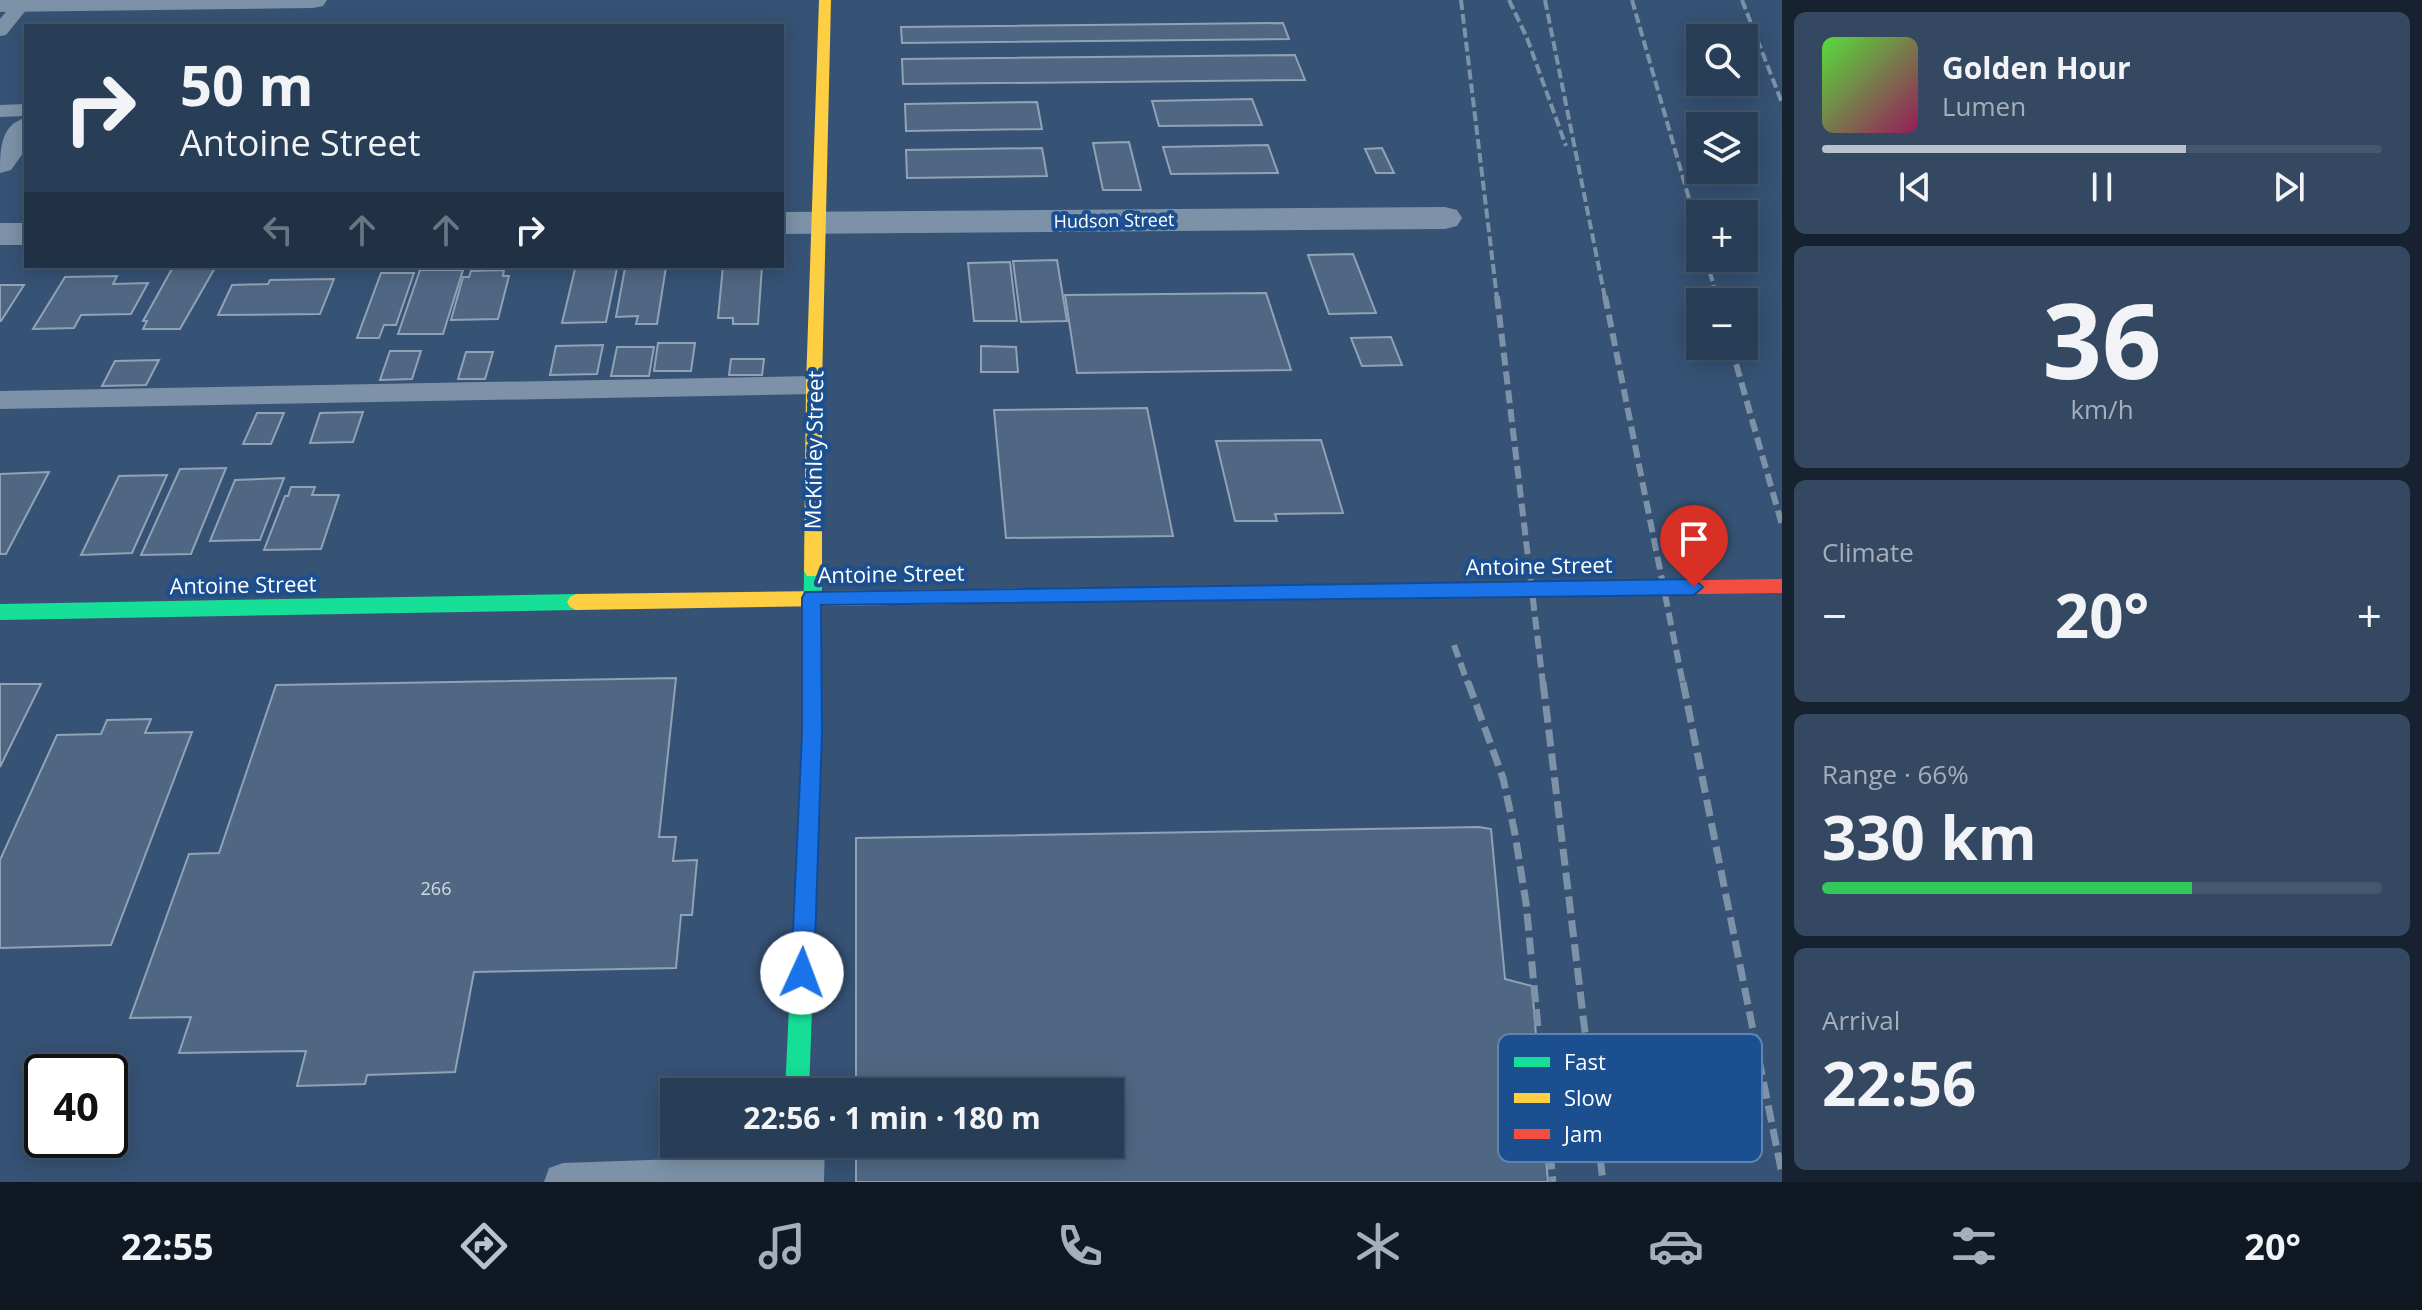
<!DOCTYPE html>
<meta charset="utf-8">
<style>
:root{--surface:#283e57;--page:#344961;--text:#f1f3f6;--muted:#a5aeba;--line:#44576d;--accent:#b9c2ce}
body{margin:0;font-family:"Open Sans",sans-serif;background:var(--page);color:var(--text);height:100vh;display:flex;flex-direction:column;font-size:30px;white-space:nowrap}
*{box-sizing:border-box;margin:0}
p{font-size:26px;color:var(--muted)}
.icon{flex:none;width:44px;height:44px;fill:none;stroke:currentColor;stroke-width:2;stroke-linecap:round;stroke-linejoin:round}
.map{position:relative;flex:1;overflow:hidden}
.sheet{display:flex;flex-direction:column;gap:12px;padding:12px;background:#162230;width:640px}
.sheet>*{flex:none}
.guide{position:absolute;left:24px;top:24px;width:760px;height:244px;border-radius:0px;box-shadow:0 4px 20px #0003,0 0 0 2px var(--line);background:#283e57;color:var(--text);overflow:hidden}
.controls{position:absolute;left:1686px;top:24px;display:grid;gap:16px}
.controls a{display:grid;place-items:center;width:72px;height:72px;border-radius:0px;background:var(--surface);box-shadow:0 4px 20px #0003,0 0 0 2px var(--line);font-size:40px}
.speed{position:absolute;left:24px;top:1054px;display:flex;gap:16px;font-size:40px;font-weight:700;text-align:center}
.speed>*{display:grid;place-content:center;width:104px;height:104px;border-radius:50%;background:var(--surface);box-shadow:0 4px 20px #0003,0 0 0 2px var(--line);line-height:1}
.speed .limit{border:4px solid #111;border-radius:12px;background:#fff;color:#111}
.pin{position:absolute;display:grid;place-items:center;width:68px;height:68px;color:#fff;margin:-82px -34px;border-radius:50% 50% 50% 0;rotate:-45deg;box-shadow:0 0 8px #0007}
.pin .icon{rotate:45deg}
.me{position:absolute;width:88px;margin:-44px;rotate:2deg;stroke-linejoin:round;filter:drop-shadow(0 0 6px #0008)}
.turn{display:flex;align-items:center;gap:28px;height:168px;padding:0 24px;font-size:36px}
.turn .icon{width:104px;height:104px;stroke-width:2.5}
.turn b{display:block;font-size:56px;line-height:68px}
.lanes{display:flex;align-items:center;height:76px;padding:0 24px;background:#0003;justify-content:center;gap:40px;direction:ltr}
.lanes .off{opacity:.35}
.big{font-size:60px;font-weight:700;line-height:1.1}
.sheet .widget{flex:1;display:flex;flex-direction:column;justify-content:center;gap:12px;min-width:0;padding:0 28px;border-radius:12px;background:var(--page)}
.sheet .dial{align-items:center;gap:0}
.dial b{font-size:104px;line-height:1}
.song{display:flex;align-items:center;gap:24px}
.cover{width:96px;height:96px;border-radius:12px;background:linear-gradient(135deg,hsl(110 70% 55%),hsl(330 70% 35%))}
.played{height:8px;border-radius:4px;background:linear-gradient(90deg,var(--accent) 65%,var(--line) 65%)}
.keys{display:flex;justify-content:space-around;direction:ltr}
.heat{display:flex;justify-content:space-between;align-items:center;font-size:44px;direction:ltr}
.charge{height:12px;border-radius:6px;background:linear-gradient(90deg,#34c759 66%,var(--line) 0)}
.trip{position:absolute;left:660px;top:1078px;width:464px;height:80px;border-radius:0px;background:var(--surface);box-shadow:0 4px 20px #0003,0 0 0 2px var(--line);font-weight:700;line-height:80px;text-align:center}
.tabs{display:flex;height:128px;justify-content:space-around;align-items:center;background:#101923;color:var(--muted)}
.tabs .icon{width:56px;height:56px}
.tabs .on{color:var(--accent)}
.tabs b{font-size:36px;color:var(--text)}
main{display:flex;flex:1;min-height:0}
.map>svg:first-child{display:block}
</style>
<main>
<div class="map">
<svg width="1782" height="1182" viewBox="0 0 1782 1182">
<rect width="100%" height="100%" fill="#365274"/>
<!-- building -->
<g fill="#506783" stroke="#92a2b6" stroke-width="2">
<polygon points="1283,23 1289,39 902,43 901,27"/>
<polygon points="1295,55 1305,80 903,84 902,59"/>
<polygon points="1252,99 1262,125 1159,126 1152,101"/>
<polygon points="1037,102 1042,129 906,131 905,104"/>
<polygon points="1129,142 1141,190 1103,190 1093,143"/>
<polygon points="1268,145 1278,173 1171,174 1163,147"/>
<polygon points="1042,148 1047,176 907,178 906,150"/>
<polygon points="1382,148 1394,173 1376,173 1365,149"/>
<polygon points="1353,254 1376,313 1329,314 1308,255"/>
<polygon points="1057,260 1067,321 1021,322 1013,261"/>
<polygon points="1010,262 1017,321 974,321 968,263"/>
<polygon points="216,266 180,329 143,329 147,321 143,321 173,267"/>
<polygon points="723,266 762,266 758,324 733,324 733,318 718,318"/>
<polygon points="666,267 657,324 636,324 638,316 616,317 625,268"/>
<polygon points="617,268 606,322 562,323 575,269"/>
<polygon points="420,270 463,270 443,334 398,334"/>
<polygon points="504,270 503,276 509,276 498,319 451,320 463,277 469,277 471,271"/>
<polygon points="381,273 414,273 396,325 384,325 379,338 357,338"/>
<polygon points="117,276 113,284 148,283 131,314 81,315 74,328 33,329 65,277"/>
<polygon points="334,279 320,314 218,315 232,285 268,284 270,280"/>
<polygon points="0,285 24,285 1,321 0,321"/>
<polygon points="1266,293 1291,370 1077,373 1065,295"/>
<polygon points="1391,337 1402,365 1362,366 1351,338"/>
<polygon points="658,343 695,343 691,371 654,371"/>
<polygon points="603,345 597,374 550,375 556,346"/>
<polygon points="981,346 1016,347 1018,372 981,372"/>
<polygon points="617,347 654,347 649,376 611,376"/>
<polygon points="390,351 421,351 412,379 380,380"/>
<polygon points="466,352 493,352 485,379 458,379"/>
<polygon points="731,359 764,359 762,375 729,375"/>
<polygon points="159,360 146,385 102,386 115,361"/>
<polygon points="1147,408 1173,536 1006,538 994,410"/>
<polygon points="363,412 353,442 310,443 320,413"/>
<polygon points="257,413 284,413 271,444 243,444"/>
<polygon points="1321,440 1343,513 1275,514 1277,521 1235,521 1216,441"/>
<polygon points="226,468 191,554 141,555 180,469"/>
<polygon points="49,472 6,554 0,554 0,474"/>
<polygon points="167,475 132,553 81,555 119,476"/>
<polygon points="284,478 260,540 210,541 235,480"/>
<polygon points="291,487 315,487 312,495 339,495 321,549 264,550 285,496 288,496"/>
<polygon points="676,678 659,837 676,837 673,861 697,860 692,915 681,915 676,968 474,972 455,1072 367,1075 365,1084 297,1086 306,1051 179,1053 191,1017 130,1018 189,854 219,853 276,685"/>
<polygon points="0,684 41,684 0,767"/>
<polygon points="151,719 145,733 192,732 111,945 0,948 0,860 57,735 101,734 107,720"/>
<polygon points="1479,827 1491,829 1505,979 1532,986 1548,1182 856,1182 856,1144 1110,1144 1110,1092 856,1092 856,838"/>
</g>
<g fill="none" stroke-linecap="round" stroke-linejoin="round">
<!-- lane -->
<g fill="#7d92a8" fill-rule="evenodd">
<polygon points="16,0 27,0 31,4 6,35 0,36 0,19"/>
<polygon points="26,104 26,116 0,117 0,105"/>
<polygon points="814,376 823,379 826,385 823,391 814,394 0,409 0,391"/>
<polygon points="794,1155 808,1160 813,1174 810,1182 544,1182 549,1168 563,1163"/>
</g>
<!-- street -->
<g fill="#7d92a8" fill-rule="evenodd">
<polygon points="0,0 327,0 323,6 313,8 0,12"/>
<path d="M26 118V149L11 170 0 173C0 150 0 124 26 118Z"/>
<polygon points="1445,207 1457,210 1462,218 1457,226 1445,229 782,234 782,212"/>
<rect x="0" y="223" width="26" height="22"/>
<polygon points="765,1144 825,1144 824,1182 764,1182"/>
</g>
<!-- fast -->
<g fill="#16e098" fill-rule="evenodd">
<polygon points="813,564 819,566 822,571 822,734 809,1092 785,1092 802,734 804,571 807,566"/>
<polygon points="576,594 582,597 585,602 582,607 576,610 0,620 0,604"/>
</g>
<!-- slow -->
<g fill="#ffcf43" fill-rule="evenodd">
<polygon points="819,0 831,0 822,385 822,571 819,576 807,576 804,571 806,385"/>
<polygon points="1213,586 1219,588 1222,593 1219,598 1213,600 576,610 570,607 567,602 570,597 576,594"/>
</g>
<!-- jam -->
<polygon fill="#f24e42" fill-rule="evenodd" points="1782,579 1782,593 1213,600 1207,598 1204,593 1207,588 1213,586"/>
<!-- rail-far2 -->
<g stroke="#7e92a7" stroke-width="4" stroke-dasharray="10 4" stroke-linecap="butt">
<polyline points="1461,0 1497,298"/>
<polyline points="1509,0 1527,38 1566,146"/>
<polyline points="1545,0 1605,298"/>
<polyline points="1632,0 1700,237"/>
<polyline points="1742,0 1782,103"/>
<polyline points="1706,258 1717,298"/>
</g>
<!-- rail-far1 -->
<g stroke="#7e92a7" stroke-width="6" stroke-dasharray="13 6" stroke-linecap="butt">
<polyline points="1497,296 1543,684"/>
<polyline points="1605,296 1683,684"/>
<polyline points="1716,296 1718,302"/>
<polyline points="1731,346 1782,525"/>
<polyline points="1454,645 1468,684"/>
</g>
<!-- rail -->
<g stroke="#7e92a7" stroke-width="7" stroke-dasharray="17 7" stroke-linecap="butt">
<polyline points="1468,682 1503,778 1515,834 1526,903 1553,1182"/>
<polyline points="1543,682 1603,1182"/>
<polyline points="1683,682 1782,1174"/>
</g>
</g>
<!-- route -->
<polygon fill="#1a73e8" stroke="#114b97" stroke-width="2" points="1694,579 1703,587 1694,595 821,605 822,734 814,973 810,981 802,984 794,981 791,973 802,734 802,598 805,592"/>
<g text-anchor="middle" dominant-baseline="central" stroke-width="8" stroke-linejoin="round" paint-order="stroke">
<!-- far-street labels -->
<g font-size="18" fill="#fff" stroke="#1b4f8f">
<text transform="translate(1114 220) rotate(-1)">Hudson Street</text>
</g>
<!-- number labels -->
<g font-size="18" fill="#d3d9e0">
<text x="436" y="888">266</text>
</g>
<!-- street labels -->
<g font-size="22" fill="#fff" stroke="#1b4f8f">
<text transform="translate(813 450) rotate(-89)">McKinley Street</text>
<text transform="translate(1539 565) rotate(-1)">Antoine Street</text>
<text transform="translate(891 573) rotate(-1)">Antoine Street</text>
<text transform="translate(243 584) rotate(-1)">Antoine Street</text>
</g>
</g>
<!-- legend -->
<rect x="1498" y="1034" width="264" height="128" rx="12" fill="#1b4f8f" stroke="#5f84b1" stroke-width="2"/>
<rect x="1514" y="1057" width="36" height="10" fill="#16e098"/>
<rect x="1514" y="1093" width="36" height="10" fill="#ffcf43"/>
<rect x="1514" y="1129" width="36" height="10" fill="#f24e42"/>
<g font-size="22" fill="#fff">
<text x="1564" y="1070">Fast</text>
<text x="1564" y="1106">Slow</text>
<text x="1564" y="1142">Jam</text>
</g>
</svg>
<div class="controls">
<a><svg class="icon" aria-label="search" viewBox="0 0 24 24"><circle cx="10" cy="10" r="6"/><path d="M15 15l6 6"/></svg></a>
<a><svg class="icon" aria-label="layers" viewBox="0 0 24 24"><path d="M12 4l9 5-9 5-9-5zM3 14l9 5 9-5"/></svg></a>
<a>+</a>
<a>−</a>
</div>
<div class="speed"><div class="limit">40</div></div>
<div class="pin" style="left:1694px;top:587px;background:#d93025"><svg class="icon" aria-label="arrive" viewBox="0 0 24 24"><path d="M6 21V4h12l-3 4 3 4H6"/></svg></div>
<svg class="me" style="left:802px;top:973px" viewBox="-20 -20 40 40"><circle r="19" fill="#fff"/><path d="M0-13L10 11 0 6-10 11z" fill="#1a73e8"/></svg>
<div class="trip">22:56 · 1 min · 180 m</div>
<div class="guide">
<div class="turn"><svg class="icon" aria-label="right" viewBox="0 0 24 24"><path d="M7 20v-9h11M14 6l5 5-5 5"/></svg><div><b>50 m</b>Antoine Street</div></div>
<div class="lanes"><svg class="icon off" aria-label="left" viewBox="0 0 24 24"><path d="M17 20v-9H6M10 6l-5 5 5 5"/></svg><svg class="icon off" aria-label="ahead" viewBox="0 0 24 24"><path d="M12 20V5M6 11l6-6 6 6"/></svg><svg class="icon off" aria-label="ahead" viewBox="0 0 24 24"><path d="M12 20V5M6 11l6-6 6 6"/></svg><svg class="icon" aria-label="right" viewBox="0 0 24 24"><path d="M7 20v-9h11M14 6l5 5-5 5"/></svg></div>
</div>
</div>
<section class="sheet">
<div class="widget">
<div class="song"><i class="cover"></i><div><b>Golden Hour</b><p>Lumen</p></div></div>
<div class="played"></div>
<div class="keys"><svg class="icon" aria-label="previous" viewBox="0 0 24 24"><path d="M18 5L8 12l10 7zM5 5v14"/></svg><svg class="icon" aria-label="pause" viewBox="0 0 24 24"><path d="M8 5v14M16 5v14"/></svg><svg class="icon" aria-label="next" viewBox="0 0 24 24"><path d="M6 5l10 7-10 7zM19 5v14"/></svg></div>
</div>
<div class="widget dial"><b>36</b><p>km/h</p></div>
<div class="widget"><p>Climate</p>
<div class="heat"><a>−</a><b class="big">20°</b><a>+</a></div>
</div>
<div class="widget"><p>Range · 66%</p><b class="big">330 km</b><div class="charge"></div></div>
<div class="widget"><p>Arrival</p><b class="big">22:56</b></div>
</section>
</main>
<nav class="tabs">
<b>22:55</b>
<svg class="icon on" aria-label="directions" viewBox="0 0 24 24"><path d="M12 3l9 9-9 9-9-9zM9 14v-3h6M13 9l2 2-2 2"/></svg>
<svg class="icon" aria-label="music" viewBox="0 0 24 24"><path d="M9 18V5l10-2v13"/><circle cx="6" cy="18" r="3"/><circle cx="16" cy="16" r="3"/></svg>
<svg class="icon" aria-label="phone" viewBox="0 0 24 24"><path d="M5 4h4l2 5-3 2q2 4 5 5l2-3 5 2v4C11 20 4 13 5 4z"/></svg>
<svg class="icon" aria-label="climate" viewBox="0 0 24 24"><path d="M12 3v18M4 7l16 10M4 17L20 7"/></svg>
<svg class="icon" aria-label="car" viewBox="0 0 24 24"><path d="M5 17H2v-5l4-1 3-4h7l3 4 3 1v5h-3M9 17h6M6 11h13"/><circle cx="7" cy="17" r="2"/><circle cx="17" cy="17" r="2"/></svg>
<svg class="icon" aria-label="filters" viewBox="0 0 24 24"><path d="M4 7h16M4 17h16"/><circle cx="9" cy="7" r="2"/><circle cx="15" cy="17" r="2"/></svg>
<b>20°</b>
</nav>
